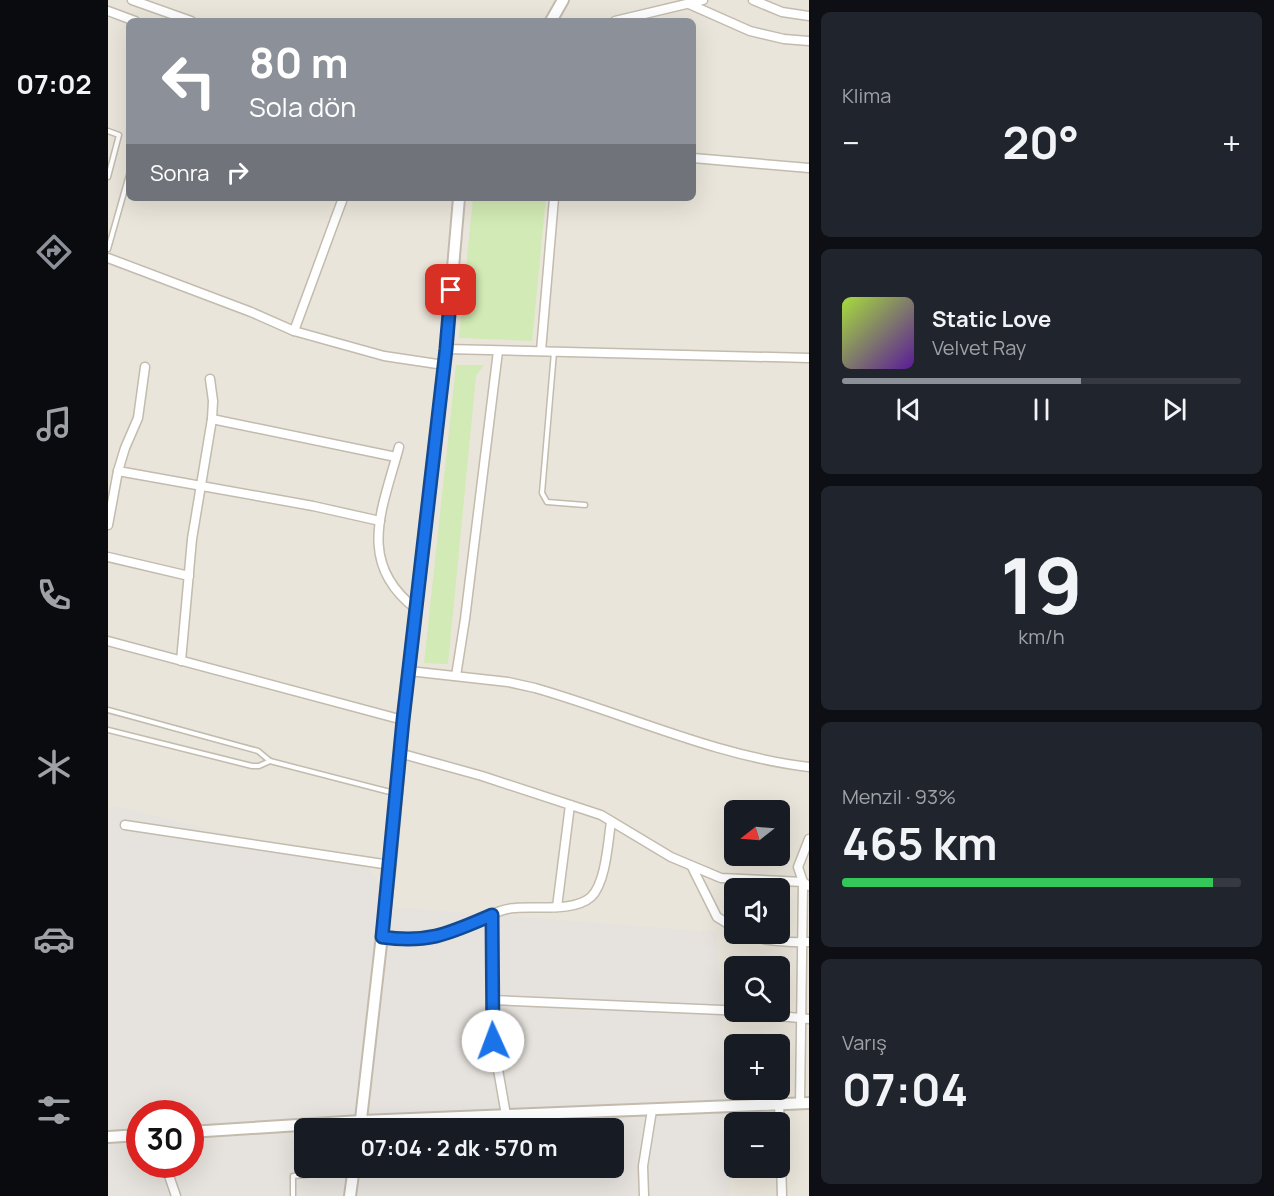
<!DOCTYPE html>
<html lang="tr">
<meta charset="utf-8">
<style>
:root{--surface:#171b24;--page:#20242c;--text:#f1f3f6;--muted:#9ea1a6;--line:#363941;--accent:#8c9099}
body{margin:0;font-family:Manrope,sans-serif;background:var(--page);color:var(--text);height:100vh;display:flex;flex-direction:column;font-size:22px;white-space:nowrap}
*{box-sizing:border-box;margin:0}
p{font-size:20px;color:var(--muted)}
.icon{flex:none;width:33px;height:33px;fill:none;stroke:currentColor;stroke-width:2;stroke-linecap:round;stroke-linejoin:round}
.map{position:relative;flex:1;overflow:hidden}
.side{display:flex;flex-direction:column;gap:12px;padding:12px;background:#0d0f14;width:465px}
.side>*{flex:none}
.banner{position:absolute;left:18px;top:18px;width:570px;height:183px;border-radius:9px;box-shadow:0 6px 24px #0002;background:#8c9099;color:#fff;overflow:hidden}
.needle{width:39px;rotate:253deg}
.fabs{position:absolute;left:616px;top:800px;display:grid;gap:12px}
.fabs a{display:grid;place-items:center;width:66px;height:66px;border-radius:9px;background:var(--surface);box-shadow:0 6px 24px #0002;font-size:30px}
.speed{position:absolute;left:18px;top:1100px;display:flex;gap:12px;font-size:30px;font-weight:700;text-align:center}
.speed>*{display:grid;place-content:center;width:78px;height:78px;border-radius:50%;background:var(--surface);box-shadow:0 6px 24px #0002;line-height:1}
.speed .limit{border:9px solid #d22;background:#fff;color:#111}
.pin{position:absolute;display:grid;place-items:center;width:51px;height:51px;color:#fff;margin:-26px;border-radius:12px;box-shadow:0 3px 9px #0006}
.me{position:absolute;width:66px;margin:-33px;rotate:358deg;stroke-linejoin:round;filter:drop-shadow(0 0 4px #0008)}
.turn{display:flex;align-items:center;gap:21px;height:126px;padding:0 24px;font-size:27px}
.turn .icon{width:78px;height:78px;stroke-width:2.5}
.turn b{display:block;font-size:42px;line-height:51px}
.then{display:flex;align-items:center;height:57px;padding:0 24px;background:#0003;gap:12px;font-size:22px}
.big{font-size:45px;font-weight:700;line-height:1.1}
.side .widget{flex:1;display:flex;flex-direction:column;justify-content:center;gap:9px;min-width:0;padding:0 21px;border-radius:9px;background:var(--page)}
.side .dial{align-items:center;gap:0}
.dial b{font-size:78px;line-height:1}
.song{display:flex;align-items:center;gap:18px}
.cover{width:72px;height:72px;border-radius:9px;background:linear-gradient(135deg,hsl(80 70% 55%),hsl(270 70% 35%))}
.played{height:6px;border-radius:3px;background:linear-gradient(90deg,var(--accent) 60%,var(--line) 60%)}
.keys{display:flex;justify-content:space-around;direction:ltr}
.heat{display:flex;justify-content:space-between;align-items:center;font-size:33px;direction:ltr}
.charge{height:9px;border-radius:4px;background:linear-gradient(90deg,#34c759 93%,var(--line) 0)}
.trip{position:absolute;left:186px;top:1118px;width:330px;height:60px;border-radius:9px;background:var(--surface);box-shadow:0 6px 24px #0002;font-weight:700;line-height:60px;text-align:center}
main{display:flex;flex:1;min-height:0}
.dock{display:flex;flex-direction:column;width:108px;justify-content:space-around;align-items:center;background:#090b0e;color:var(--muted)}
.dock .icon{width:42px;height:42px}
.dock .selected{color:var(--accent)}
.dock b{font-size:27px;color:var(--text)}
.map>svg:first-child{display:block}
</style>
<main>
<nav class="dock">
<b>07:02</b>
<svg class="icon selected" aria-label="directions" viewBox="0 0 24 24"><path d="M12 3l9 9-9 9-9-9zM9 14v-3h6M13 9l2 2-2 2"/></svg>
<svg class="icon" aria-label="music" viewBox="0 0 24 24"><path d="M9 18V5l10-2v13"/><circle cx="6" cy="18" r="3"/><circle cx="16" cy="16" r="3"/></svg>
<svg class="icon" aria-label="phone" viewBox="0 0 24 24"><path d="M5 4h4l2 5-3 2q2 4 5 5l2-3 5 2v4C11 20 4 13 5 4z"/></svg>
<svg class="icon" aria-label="climate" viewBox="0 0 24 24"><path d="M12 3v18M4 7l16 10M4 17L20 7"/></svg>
<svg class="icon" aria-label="car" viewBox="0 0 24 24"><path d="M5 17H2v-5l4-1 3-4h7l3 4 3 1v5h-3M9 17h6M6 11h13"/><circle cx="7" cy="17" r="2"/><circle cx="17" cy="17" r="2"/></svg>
<svg class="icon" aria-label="filters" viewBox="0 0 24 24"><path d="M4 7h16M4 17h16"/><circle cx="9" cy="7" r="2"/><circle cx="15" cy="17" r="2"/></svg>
</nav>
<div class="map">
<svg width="701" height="1196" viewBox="0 0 701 1196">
<rect width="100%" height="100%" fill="#f6f3ec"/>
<!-- residential -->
<path fill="#eae5da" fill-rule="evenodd" d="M0 0H701V1196H0ZM21 21H585V198H21ZM627 810H672V855H627ZM627 888H672V933H627ZM627 966H672V1011H627ZM627 1044H672V1089H627ZM32 1113H82V1164H32ZM627 1122H672V1167H627ZM196 1128H506V1167H196Z"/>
<!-- industrial -->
<path fill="#e6e2dd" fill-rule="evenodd" d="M6 805 261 869 285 907 608 932 614 1010 622 1196H0V811ZM32 1113H82V1164H32ZM196 1128H506V1167H196Z"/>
<!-- green -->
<g fill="#d2eab5">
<polygon points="365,198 438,198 424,341 351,338"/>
<polygon points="348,365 376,365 368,376 340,664 316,663"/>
</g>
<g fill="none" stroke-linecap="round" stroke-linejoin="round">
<!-- service casing -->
<g stroke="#c2bbae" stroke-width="7">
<g id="service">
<polyline points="0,131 11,135 0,177"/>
<polyline points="0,249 21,175"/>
<polyline points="446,352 434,493 439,502 477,505"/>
<polyline points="0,710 150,751 162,761 286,793"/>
<polyline points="0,730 144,766 151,766 162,761"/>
<polyline points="185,1196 185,1176 245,1171"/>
</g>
</g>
<!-- minor casing -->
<g stroke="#c2bbae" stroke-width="11">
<g id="minor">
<polyline points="24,0 83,21"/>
<polyline points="645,0 674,12 701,16"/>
<polyline points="581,4 642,31 676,39 701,41"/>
<polyline points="0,11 27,21"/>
<polyline points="507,21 595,0"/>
<polyline points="585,158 701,168"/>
<polyline points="0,258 143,312 186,331 276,356 336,365"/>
<polyline points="186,331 235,198"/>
<polyline points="338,349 701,358"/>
<polyline points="433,351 446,198"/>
<polyline points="104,419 288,457"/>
<path d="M291 447C275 508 247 562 308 609"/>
<polyline points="10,471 205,506 272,521"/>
<polyline points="0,525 10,471 17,448 30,418 37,367"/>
<polyline points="0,557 81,576"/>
<polyline points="0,641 295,720"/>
<polyline points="73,661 84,539 104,419 105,401 102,379"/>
<path d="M301 671 400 682 427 688C518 714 607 756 701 767"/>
<polyline points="348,676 357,619 390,351"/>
<polyline points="291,753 374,776 493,815 563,857 613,878 695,882 701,886"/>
<polyline points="17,825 282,865"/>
<polyline points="584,867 609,917 627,928"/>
<polyline points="449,907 462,805"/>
<polyline points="384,915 385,1041 398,1115"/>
<path d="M636 933C651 941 684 943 701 942"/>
<path d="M274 937C305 941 331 939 360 926 375 919 390 909 407 908 429 906 466 912 483 897 498 883 500 841 503 822"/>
<polyline points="384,1000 614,1010 701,1019"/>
<polyline points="692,1104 695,882 690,867 701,839"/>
<polyline points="671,1105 672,1122"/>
<polyline points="672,1123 674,1196"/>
<polyline points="57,1164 68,1196"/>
<polyline points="536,1196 535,1166 544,1110"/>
</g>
</g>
<!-- tertiary casing -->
<g stroke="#c2bbae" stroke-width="14">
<g id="tertiary">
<polyline points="443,21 455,0"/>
<polyline points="252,1128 282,865 295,720 338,349 351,198"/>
<polyline points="82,1132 253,1121 701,1103"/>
<polyline points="0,1137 32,1135"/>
<polyline points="242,1196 246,1167"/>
</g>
</g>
<!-- service -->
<use href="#service" stroke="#fff" stroke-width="4"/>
<!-- minor -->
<use href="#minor" stroke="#fff" stroke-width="8"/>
<!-- tertiary -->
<use href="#tertiary" stroke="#fff" stroke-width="10"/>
</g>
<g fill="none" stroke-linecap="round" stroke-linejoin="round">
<!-- route casing -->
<g stroke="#114b97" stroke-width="15">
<path id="route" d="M343 290 338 349 295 720 274 937C321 944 342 933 384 915L385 1041"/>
</g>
<!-- route -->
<use href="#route" stroke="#1a73e8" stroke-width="10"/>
</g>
</svg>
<div class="fabs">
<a><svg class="needle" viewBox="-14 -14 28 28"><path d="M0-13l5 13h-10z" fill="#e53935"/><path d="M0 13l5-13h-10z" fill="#9ea1a6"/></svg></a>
<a><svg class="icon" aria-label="sound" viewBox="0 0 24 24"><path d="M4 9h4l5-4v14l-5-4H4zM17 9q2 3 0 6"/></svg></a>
<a><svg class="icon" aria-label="search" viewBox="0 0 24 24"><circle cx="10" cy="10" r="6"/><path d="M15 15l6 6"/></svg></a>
<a>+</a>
<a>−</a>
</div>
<div class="speed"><div class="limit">30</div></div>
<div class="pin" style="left:343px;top:290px;background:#d93025"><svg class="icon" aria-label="arrive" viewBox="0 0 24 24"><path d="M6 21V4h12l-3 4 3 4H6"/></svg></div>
<svg class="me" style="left:385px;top:1041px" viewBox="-20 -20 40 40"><circle r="19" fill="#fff"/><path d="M0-13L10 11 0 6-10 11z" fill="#1a73e8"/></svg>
<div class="trip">07:04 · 2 dk · 570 m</div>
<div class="banner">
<div class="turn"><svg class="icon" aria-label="left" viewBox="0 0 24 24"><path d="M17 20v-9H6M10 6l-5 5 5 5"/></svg><div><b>80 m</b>Sola dön</div></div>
<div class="then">Sonra<svg class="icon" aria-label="right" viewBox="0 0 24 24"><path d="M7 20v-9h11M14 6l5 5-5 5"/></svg></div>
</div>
</div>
<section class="side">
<div class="widget"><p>Klima</p>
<div class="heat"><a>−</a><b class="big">20°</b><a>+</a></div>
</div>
<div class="widget">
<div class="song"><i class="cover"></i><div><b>Static Love</b><p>Velvet Ray</p></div></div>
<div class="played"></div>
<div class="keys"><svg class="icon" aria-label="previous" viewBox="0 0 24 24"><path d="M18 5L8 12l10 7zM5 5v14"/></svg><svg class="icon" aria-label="pause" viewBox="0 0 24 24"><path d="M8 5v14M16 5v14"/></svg><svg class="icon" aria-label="next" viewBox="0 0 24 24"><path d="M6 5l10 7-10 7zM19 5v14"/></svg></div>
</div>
<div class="widget dial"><b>19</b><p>km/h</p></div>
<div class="widget"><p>Menzil · 93%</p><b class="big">465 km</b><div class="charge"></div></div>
<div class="widget"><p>Varış</p><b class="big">07:04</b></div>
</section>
</main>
